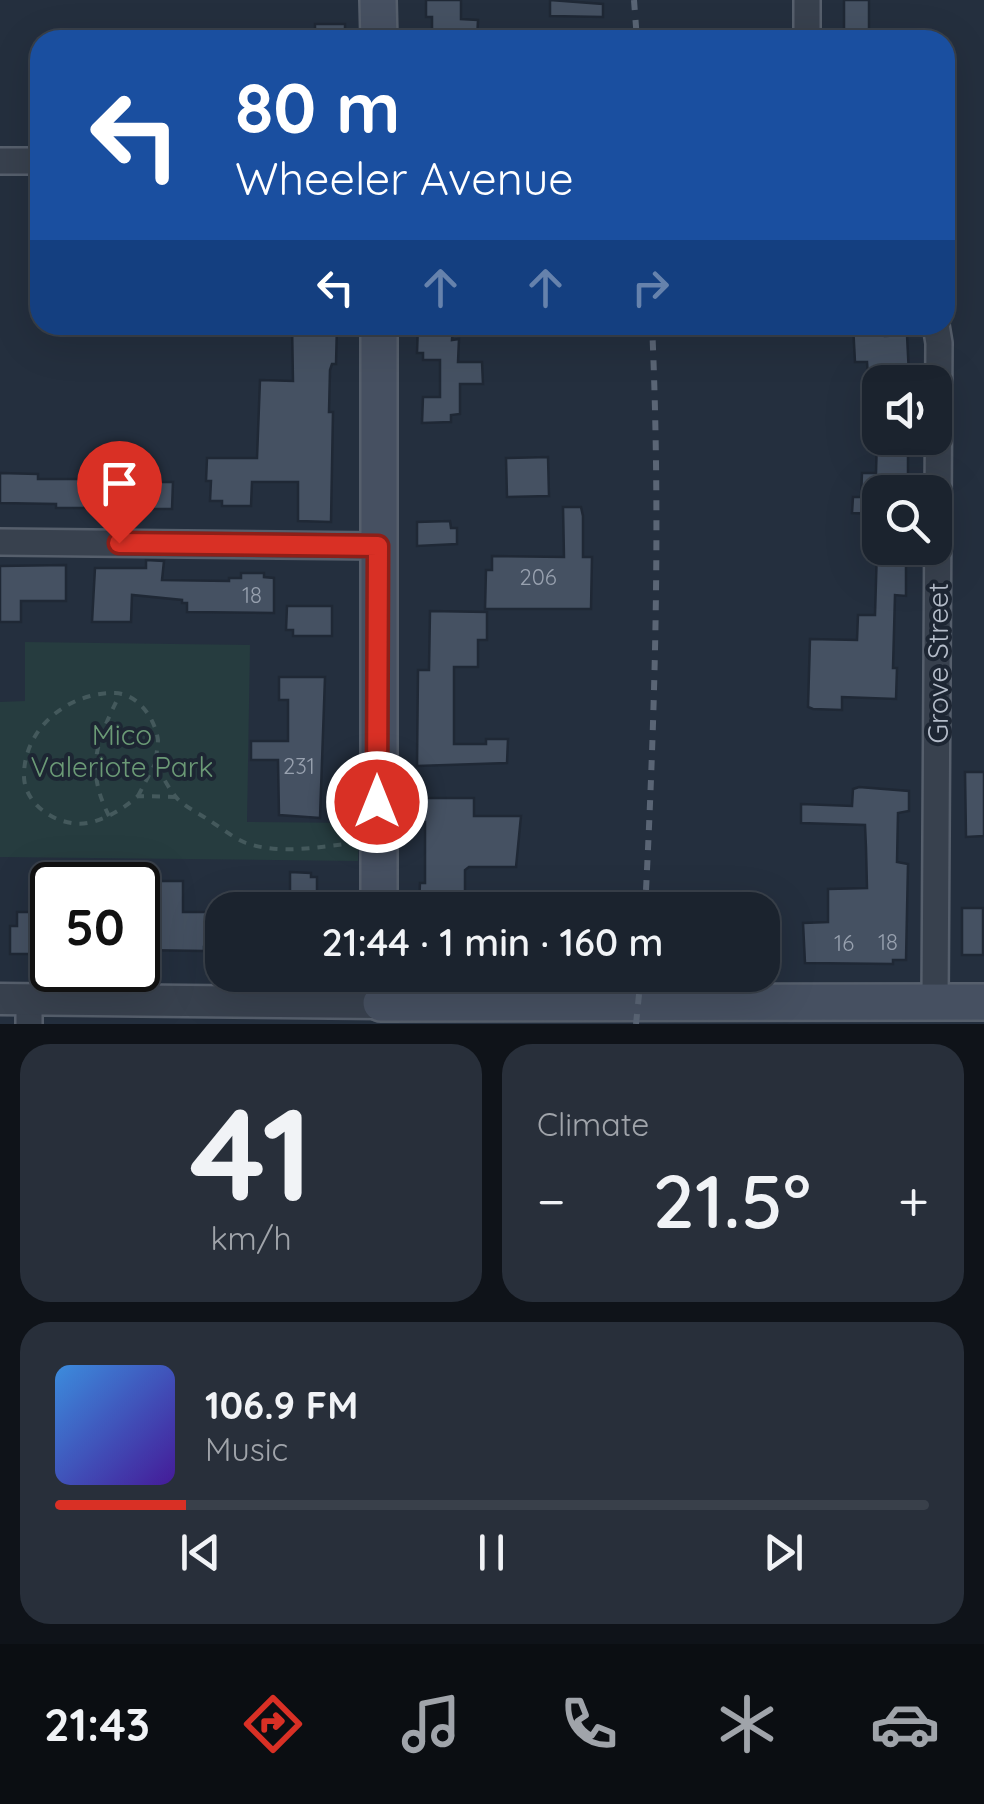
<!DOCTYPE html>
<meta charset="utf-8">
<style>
:root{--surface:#1b232e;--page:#282f3a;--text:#f1f3f6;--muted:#a0a4aa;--line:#39404a;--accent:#d93025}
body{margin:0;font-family:Quicksand,sans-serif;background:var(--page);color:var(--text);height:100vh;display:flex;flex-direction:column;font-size:38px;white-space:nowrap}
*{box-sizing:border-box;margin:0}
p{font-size:32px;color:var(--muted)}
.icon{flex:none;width:55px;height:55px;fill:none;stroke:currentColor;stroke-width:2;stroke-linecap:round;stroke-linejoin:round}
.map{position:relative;height:1024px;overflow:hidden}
.panel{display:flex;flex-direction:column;gap:20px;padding:20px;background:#0f1319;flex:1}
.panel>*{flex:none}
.guide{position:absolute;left:30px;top:30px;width:925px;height:305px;border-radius:30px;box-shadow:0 10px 40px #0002,0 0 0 2px var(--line);background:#1a4fa0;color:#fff;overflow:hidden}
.controls{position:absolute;left:862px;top:365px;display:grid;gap:20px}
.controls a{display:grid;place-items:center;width:90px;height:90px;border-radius:20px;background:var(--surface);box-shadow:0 10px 40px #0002,0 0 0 2px var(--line);font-size:50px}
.speed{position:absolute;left:30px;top:862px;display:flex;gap:20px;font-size:50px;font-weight:700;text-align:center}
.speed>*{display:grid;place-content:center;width:130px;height:130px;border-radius:50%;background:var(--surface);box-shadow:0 10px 40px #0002,0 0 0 2px var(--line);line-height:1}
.speed .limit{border:5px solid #111;border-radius:15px;background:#fff;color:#111}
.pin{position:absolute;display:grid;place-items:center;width:85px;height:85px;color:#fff;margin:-102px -42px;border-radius:50% 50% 50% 0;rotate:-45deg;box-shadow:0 0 10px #0007}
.pin .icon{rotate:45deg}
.me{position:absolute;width:110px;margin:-55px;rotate:0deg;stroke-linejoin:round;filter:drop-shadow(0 0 8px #0008)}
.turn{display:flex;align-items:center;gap:35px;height:210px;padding:0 40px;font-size:45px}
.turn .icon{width:130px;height:130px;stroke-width:2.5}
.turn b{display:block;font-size:70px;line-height:85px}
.lanes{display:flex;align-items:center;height:95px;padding:0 40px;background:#0003;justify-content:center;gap:50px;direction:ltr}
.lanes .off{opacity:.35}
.big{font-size:75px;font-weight:600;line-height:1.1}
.panel .card{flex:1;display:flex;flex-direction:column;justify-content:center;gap:15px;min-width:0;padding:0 35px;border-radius:30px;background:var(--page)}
.panel .dial{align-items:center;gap:0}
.dial b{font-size:130px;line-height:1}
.song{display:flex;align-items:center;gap:30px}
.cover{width:120px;height:120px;border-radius:15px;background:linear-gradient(135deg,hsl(210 70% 55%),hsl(260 70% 35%))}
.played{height:10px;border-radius:5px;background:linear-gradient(90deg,var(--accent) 15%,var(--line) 15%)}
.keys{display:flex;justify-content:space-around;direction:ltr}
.heat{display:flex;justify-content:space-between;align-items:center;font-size:55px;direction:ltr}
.panel .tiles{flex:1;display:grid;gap:20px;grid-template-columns:1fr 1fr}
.card:last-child{grid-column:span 2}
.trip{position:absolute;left:205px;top:892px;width:575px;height:100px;border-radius:30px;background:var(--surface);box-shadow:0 10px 40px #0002,0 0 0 2px var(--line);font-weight:600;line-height:100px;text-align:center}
.tab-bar{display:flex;height:160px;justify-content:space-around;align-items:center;background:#0b0e12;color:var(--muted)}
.tab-bar .icon{width:70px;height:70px}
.tab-bar .selected{color:var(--accent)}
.tab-bar b{font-size:45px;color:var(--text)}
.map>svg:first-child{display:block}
</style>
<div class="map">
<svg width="984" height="1024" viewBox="0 0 984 1024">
<rect width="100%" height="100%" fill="#242f3e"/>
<!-- green -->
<polygon fill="#263c3f" points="25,642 250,645 247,822 359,823 358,861 0,857 0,702 25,701"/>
<!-- building -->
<g fill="#455162" stroke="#1f2835" stroke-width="2.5">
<polygon points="426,0 461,0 461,19 478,20 477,40 432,40 432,17 426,17"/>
<polygon points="550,0 603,4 603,17 550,16"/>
<rect x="844" y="0" width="25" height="40"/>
<rect x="315" y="24" width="30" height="16"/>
<polygon points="292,325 337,325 336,364 332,364 330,370 329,412 333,412 331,522 298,521 298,482 252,482 251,506 222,506 222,501 210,501 211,481 206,481 207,458 257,458 260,380 293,381"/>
<polygon points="418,325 453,325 452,340 459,339 458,362 482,362 483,384 460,384 460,414 451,415 451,422 422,423 423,397 440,397 440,360 423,360 423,353 417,353"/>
<polygon points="853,325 884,325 885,336 907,335 909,375 868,377 867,362 855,362"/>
<polygon points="877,438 908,438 908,492 880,492 880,514 852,513 853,497 861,497 862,473 876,473"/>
<polygon points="548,457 549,496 507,497 506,458"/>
<polygon points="0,473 38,474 38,479 85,479 85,508 56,508 56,504 0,503"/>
<polygon points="134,476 150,477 150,482 173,482 172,509 134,509"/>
<polygon points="563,507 581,507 583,516 583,557 592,557 591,609 485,609 486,570 492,570 492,556 564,557"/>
<polygon points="450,521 451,528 457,528 457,544 417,546 417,522"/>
<polygon points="877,548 906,548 906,596 895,595 893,668 897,668 896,699 842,697 842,710 813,709 808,707 810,639 857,640 858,615 875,615"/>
<polygon points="146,560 164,561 162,580 229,581 229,578 241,578 241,573 264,573 264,577 274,578 274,613 187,612 187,603 182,603 182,600 132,595 131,622 92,622 95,568 146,568"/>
<polygon points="66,565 66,601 21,601 21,622 0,622 0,566"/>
<polygon points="287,606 332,606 332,636 293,636 293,630 286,630"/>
<polygon points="430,611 487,612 487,640 478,640 478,667 454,667 454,744 486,744 486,739 508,739 507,763 417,766 418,670 429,670"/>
<polygon points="279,677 325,677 320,818 279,815 278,760 251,760 251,741 288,741 288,700 279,700"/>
<polygon points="965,772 984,772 984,836 966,837"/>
<polygon points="859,787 909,791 909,811 898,813 897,862 908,864 906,960 893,960 893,964 805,963 803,923 828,922 828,889 867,888 866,848 865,825 801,823 801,804 852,806 853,789"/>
<polygon points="417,798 474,798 474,816 521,816 516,867 469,867 465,870 465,906 419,905 420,883 425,883 425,822 417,822"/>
<polygon points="68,867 68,885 46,885 46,868"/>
<polygon points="290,872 311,873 311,877 317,877 317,901 296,901 296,894 290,894"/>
<polygon points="153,881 183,881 183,912 222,912 222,947 204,947 204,951 138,950 138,909 152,909"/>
<rect x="962" y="908" width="21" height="47"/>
<polygon points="17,912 40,912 39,954 10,954 10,926 17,926"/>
</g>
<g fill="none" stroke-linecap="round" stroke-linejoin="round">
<!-- minor casing -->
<g stroke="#565f6c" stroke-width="30">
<g id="minor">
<polyline points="807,0 807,40"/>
<polyline points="0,161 40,161"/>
<polyline points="0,542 378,546"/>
<polyline points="935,1002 939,343 936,325"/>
<polyline points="29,1024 29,999"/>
</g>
</g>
<!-- tertiary casing -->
<g stroke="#565f6c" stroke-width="35">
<polyline id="tertiary" points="0,999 381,1003"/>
</g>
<!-- secondary casing -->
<g stroke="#565f6c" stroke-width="40">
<g id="secondary">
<polyline points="378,0 379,40"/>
<polyline points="379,325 379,910"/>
<polyline points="381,1003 984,1002"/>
</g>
</g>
<!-- path -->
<g stroke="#44595c" stroke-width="4" stroke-dasharray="8 8" stroke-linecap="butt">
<polyline points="138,796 156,762"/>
<path d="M176 797 138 796C124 808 110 817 92 822 64 830 25 808 24 777 23 728 69 692 115 693 138 694 155 718 158 740 158 748 155 756 157 763 160 773 169 789 176 797 183 806 197 812 207 819 219 826 233 838 246 843 280 855 318 847 353 843"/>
<path d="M109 816C84 767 98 739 120 694"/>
</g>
<!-- minor -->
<use href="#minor" stroke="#38414e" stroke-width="25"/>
<!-- tertiary -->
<use href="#tertiary" stroke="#38414e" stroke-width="30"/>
<!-- secondary -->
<use href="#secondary" stroke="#465061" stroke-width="35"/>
<!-- rail -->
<g stroke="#5a6575" stroke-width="6" stroke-dasharray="10 10" stroke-linecap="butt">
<polyline points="634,0 637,40"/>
<path d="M645 910C655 715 661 520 652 325"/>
<polyline points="636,1024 641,975"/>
</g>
</g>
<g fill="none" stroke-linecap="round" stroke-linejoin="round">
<!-- route casing -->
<g stroke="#8d1f18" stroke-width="25">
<polyline id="route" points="119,543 378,546 377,802"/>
</g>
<!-- route -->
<use href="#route" stroke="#d93025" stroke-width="18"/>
</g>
<g text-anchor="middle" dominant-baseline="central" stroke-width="8" stroke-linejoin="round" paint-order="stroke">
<!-- number labels -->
<g font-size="22" fill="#98a1af">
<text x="538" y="577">206</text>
<text x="252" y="595">18</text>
<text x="299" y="766">231</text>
<text x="888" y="942">18</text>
<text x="844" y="943">16</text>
</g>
<!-- street labels -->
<g font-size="28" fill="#b4bcc9" stroke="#1d2633">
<text transform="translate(937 663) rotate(-90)">Grove Street</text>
</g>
<!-- park labels -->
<g font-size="28" fill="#6b9a76" stroke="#1d2633">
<text x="122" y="734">Mico<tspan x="122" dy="32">Valeriote Park</tspan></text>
</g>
</g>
</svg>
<div class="controls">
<a><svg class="icon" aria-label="sound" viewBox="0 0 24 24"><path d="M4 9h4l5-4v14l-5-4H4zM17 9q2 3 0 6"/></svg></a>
<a><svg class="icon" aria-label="search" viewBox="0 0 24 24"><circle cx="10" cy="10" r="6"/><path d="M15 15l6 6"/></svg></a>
</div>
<div class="speed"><div class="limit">50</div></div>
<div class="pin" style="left:119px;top:543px;background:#d93025"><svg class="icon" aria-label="arrive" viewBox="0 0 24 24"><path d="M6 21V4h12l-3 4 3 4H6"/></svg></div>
<svg class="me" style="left:377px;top:802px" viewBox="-20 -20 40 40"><circle r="17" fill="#d93025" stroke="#fff" stroke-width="3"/><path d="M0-11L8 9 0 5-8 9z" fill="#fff"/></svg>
<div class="trip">21:44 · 1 min · 160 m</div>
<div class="guide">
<div class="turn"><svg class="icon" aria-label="left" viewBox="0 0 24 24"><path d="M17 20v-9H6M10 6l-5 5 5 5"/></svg><div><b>80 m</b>Wheeler Avenue</div></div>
<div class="lanes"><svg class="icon" aria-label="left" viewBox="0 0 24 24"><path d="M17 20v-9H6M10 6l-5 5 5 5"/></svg><svg class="icon off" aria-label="ahead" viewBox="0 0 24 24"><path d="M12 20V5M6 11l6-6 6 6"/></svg><svg class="icon off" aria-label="ahead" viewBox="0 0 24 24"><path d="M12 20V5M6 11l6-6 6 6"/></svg><svg class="icon off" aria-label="right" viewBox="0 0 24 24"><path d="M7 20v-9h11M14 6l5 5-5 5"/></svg></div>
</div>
</div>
<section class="panel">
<div class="tiles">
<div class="card dial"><b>41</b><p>km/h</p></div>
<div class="card"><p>Climate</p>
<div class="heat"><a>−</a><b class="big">21.5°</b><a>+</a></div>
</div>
<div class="card">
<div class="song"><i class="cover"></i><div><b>106.9 FM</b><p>Music</p></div></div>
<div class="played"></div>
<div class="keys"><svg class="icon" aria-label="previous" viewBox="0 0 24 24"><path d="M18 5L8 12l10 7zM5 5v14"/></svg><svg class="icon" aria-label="pause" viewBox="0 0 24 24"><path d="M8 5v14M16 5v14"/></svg><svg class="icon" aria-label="next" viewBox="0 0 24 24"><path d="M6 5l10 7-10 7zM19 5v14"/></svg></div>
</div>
</div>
</section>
<nav class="tab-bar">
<b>21:43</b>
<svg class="icon selected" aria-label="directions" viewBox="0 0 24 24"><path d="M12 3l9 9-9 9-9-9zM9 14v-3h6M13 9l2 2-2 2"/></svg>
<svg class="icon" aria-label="music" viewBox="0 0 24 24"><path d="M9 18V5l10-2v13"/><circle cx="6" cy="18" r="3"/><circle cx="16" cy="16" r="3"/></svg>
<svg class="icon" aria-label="phone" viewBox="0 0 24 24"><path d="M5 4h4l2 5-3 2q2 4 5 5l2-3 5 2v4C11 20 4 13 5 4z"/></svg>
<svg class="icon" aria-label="climate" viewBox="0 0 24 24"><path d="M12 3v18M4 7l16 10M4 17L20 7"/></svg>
<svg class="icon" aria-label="car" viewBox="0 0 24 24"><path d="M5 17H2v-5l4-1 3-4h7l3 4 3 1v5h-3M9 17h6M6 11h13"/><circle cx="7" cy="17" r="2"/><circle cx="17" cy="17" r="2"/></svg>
</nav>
